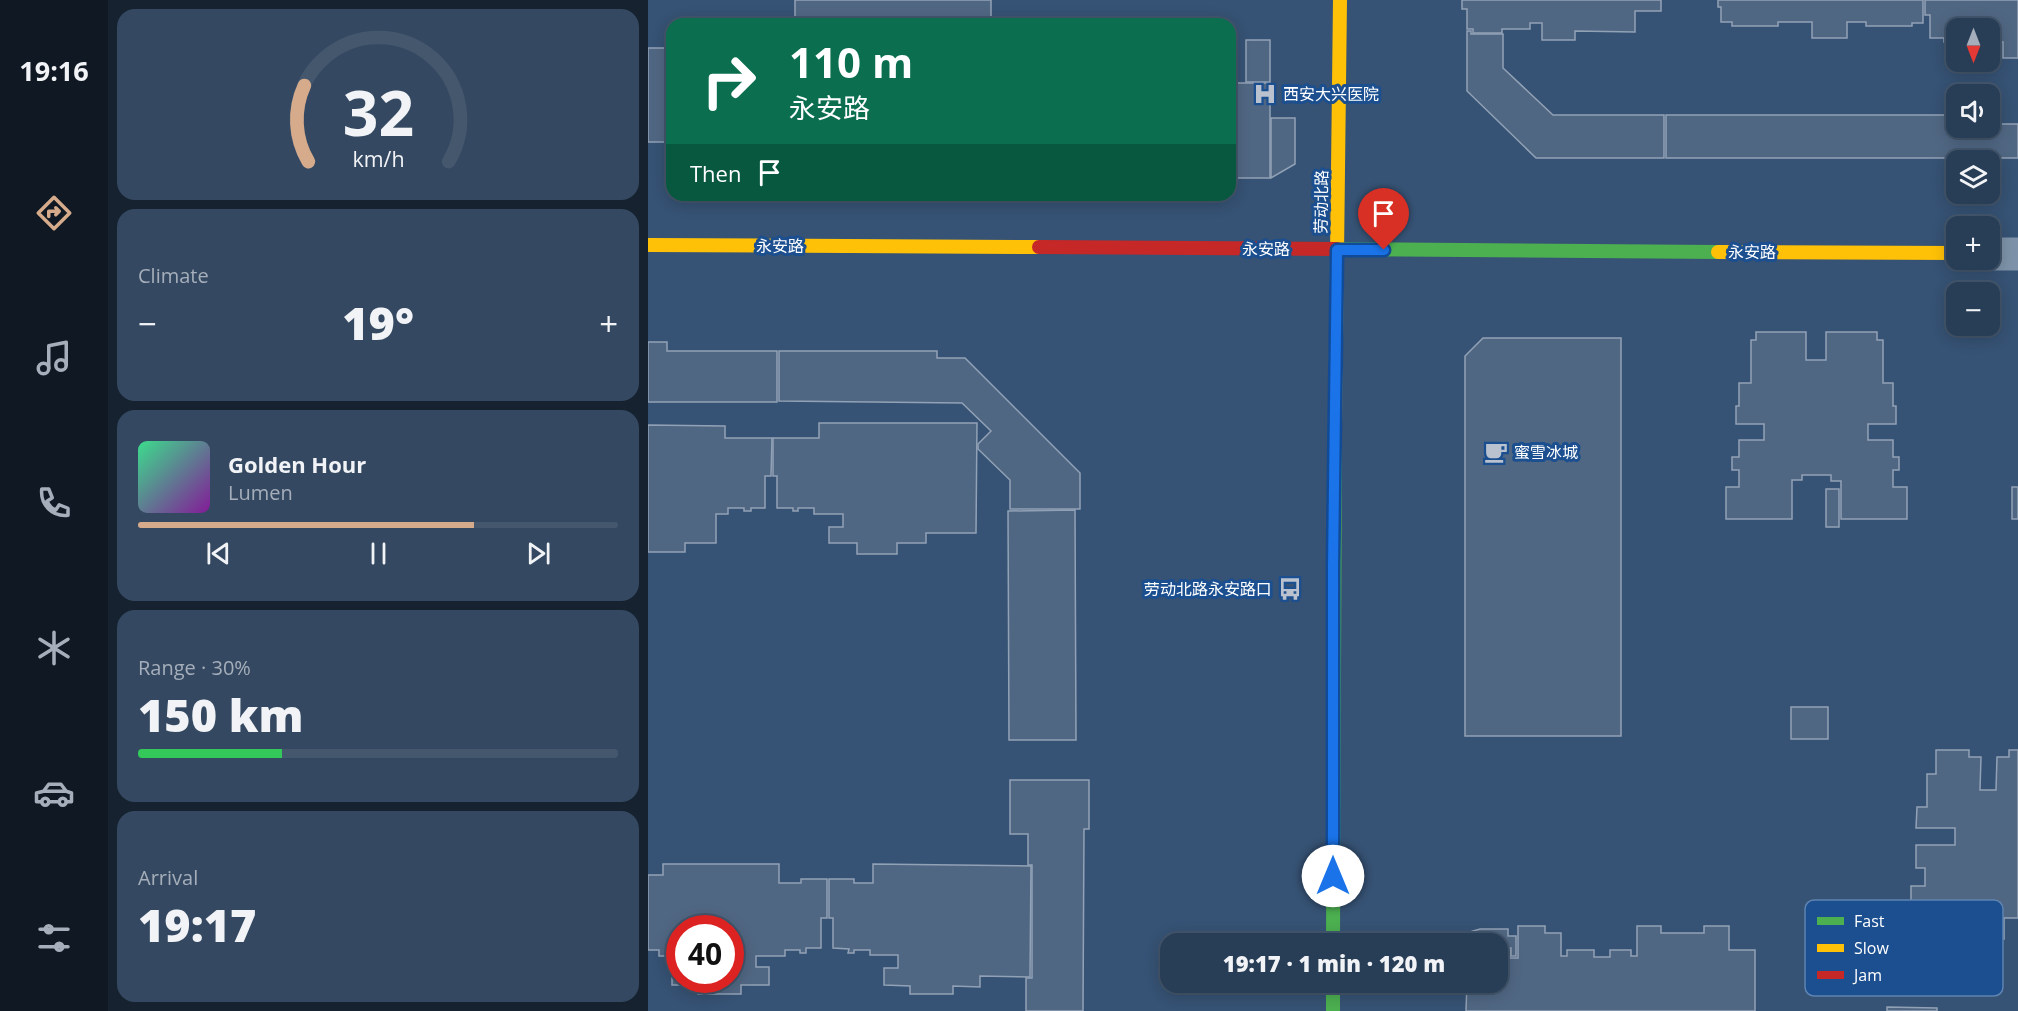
<!DOCTYPE html>
<meta charset="utf-8">
<style>
:root{--surface:#283e57;--page:#344961;--text:#f1f3f6;--muted:#a5aeba;--line:#44576d;--accent:#d6ab8b}
body{margin:0;font-family:"Open Sans","Noto Sans SC",sans-serif;background:var(--page);color:var(--text);height:100vh;display:flex;flex-direction:column;font-size:22px;white-space:nowrap}
*{box-sizing:border-box;margin:0}
p{font-size:20px;color:var(--muted)}
.icon{flex:none;width:33px;height:33px;fill:none;stroke:currentColor;stroke-width:2;stroke-linecap:round;stroke-linejoin:round}
.map{position:relative;flex:1;overflow:hidden}
.panel{display:flex;flex-direction:column;gap:9px;padding:9px;background:#162230;width:540px}
.panel>*{flex:none}
.guide{position:absolute;left:18px;top:18px;width:570px;height:183px;border-radius:18px;box-shadow:0 3px 15px #0003,0 0 0 2px var(--line);background:#0b6e4f;color:#fff;overflow:hidden}
.needle{width:39px;rotate:180deg}
.buttons{position:absolute;left:1298px;top:18px;display:grid;gap:12px}
.buttons a{display:grid;place-items:center;width:54px;height:54px;border-radius:12px;background:var(--surface);box-shadow:0 3px 15px #0003,0 0 0 2px var(--line);font-size:30px}
.speed{position:absolute;left:18px;top:915px;display:flex;gap:12px;font-size:30px;font-weight:700;text-align:center}
.speed>*{display:grid;place-content:center;width:78px;height:78px;border-radius:50%;background:var(--surface);box-shadow:0 3px 15px #0003,0 0 0 2px var(--line);line-height:1}
.speed .limit{border:9px solid #d22;background:#fff;color:#111}
.pin{position:absolute;display:grid;place-items:center;width:51px;height:51px;color:#fff;margin:-62px -26px;border-radius:50% 50% 50% 0;rotate:-45deg;box-shadow:0 0 6px #0007}
.pin .icon{rotate:45deg}
.me{position:absolute;width:66px;margin:-33px;rotate:0deg;stroke-linejoin:round;filter:drop-shadow(0 0 4px #0008)}
.turn{display:flex;align-items:center;gap:21px;height:126px;padding:0 24px;font-size:27px}
.turn .icon{width:78px;height:78px;stroke-width:2.5}
.turn b{display:block;font-size:42px;line-height:51px}
.then{display:flex;align-items:center;height:57px;padding:0 24px;background:#0003;gap:12px;font-size:22px}
.big{font-size:45px;font-weight:800;line-height:1.1}
.panel .tile{flex:1;display:flex;flex-direction:column;justify-content:center;gap:9px;min-width:0;padding:0 21px;border-radius:18px;background:var(--page)}
.panel .dial{align-items:center;gap:0}
.dial svg{height:156px;overflow:visible;fill:none;stroke:var(--line);stroke-width:7;stroke-linecap:round;text-anchor:middle}
.dial text{fill:var(--text);stroke:none}
.song{display:flex;align-items:center;gap:18px}
.cover{width:72px;height:72px;border-radius:9px;background:linear-gradient(135deg,hsl(150 70% 55%),hsl(290 70% 35%))}
.played{height:6px;border-radius:3px;background:linear-gradient(90deg,var(--accent) 70%,var(--line) 70%)}
.keys{display:flex;justify-content:space-around;direction:ltr}
.heat{display:flex;justify-content:space-between;align-items:center;font-size:33px;direction:ltr}
.charge{height:9px;border-radius:4px;background:linear-gradient(90deg,#34c759 30%,var(--line) 0)}
.trip{position:absolute;left:512px;top:933px;width:348px;height:60px;border-radius:18px;background:var(--surface);box-shadow:0 3px 15px #0003,0 0 0 2px var(--line);font-weight:800;line-height:60px;text-align:center}
main{display:flex;flex:1;min-height:0}
.menu{display:flex;flex-direction:column;width:108px;justify-content:space-around;align-items:center;background:#101923;color:var(--muted)}
.menu .icon{width:42px;height:42px}
.menu .on{color:var(--accent)}
.menu b{font-size:27px;color:var(--text)}
.map>svg:first-child{display:block}
</style>
<main>
<nav class="menu">
<b>19:16</b>
<svg class="icon on" aria-label="directions" viewBox="0 0 24 24"><path d="M12 3l9 9-9 9-9-9zM9 14v-3h6M13 9l2 2-2 2"/></svg>
<svg class="icon" aria-label="music" viewBox="0 0 24 24"><path d="M9 18V5l10-2v13"/><circle cx="6" cy="18" r="3"/><circle cx="16" cy="16" r="3"/></svg>
<svg class="icon" aria-label="phone" viewBox="0 0 24 24"><path d="M5 4h4l2 5-3 2q2 4 5 5l2-3 5 2v4C11 20 4 13 5 4z"/></svg>
<svg class="icon" aria-label="climate" viewBox="0 0 24 24"><path d="M12 3v18M4 7l16 10M4 17L20 7"/></svg>
<svg class="icon" aria-label="car" viewBox="0 0 24 24"><path d="M5 17H2v-5l4-1 3-4h7l3 4 3 1v5h-3M9 17h6M6 11h13"/><circle cx="7" cy="17" r="2"/><circle cx="17" cy="17" r="2"/></svg>
<svg class="icon" aria-label="filters" viewBox="0 0 24 24"><path d="M4 7h16M4 17h16"/><circle cx="9" cy="7" r="2"/><circle cx="15" cy="17" r="2"/></svg>
</nav>
<section class="panel">
<div class="tile dial"><svg viewBox="0 0 100 80">
<path d="M14 69A42 42 0 1 1 86 69"/>
<path d="M14 69A42 42 0 0 1 12 30" stroke="#d6ab8b"/>
<text x="50" y="56" font-size="32" font-weight="700">32</text>
<text x="50" y="72" font-size="11">km/h</text>
</svg></div>
<div class="tile"><p>Climate</p>
<div class="heat"><a>−</a><b class="big">19°</b><a>+</a></div>
</div>
<div class="tile">
<div class="song"><i class="cover"></i><div><b>Golden Hour</b><p>Lumen</p></div></div>
<div class="played"></div>
<div class="keys"><svg class="icon" aria-label="previous" viewBox="0 0 24 24"><path d="M18 5L8 12l10 7zM5 5v14"/></svg><svg class="icon" aria-label="pause" viewBox="0 0 24 24"><path d="M8 5v14M16 5v14"/></svg><svg class="icon" aria-label="next" viewBox="0 0 24 24"><path d="M6 5l10 7-10 7zM19 5v14"/></svg></div>
</div>
<div class="tile"><p>Range · 30%</p><b class="big">150 km</b><div class="charge"></div></div>
<div class="tile"><p>Arrival</p><b class="big">19:17</b></div>
</section>
<div class="map">
<svg width="1370" height="1011" viewBox="0 0 1370 1011">
<rect width="100%" height="100%" fill="#365274"/>
<!-- building -->
<g fill="#506783" stroke="#92a2b6" stroke-width="1.5">
<rect x="147" y="0" width="196" height="24"/>
<polygon points="814,0 1013,0 1013,11 987,11 987,32 927,31 927,40 894,40 894,23 882,23 882,29 854,29 854,33 825,33 825,29 819,29 819,9 814,9"/>
<polygon points="1070,0 1275,0 1275,23 1264,23 1264,26 1218,26 1218,22 1199,22 1199,38 1164,38 1164,22 1130,22 1130,26 1084,26 1084,22 1073,22 1073,7 1070,7"/>
<polygon points="1277,0 1370,0 1370,58 1355,58 1355,42 1341,42 1341,28 1308,28 1308,42 1296,42 1296,38 1282,38 1282,15 1277,15"/>
<polygon points="819,31 823,31 823,34 855,34 855,68 905,115 1016,115 1016,158 888,158 819,91"/>
<rect x="598" y="40" width="24" height="42"/>
<rect x="0" y="48" width="24" height="94"/>
<rect x="582" y="83" width="40" height="95"/>
<polygon points="1018,115 1303,115 1303,124 1308,124 1308,128 1341,128 1341,124 1370,124 1370,158 1018,158"/>
<polygon points="623,118 647,118 647,164 623,178"/>
<polygon points="1108,332 1158,332 1158,360 1178,360 1178,332 1229,332 1229,340 1235,340 1235,383 1245,383 1245,406 1248,406 1248,424 1220,424 1220,440 1245,440 1245,457 1251,457 1251,470 1245,470 1245,487 1259,487 1259,519 1193,519 1193,481 1183,481 1183,475 1154,475 1154,480 1144,480 1144,519 1078,519 1078,487 1091,487 1091,470 1084,470 1084,457 1091,457 1091,440 1116,440 1116,424 1088,424 1088,406 1091,406 1091,383 1103,383 1103,340 1108,340"/>
<polygon points="835,338 973,338 973,736 817,736 817,356"/>
<polygon points="0,342 19,342 19,351 129,351 129,402 0,402"/>
<polygon points="131,351 289,351 289,358 317,358 432,473 432,509 362,509 362,480 330,449 330,444 343,431 314,403 131,401"/>
<polygon points="171,423 329,423 328,533 278,533 278,543 249,543 249,554 209,554 209,543 181,543 181,527 195,527 195,514 166,514 166,508 150,508 150,511 145,511 145,508 129,508 129,476 125,476 125,438 171,438"/>
<polygon points="0,425 77,426 77,438 124,438 123,476 117,476 117,508 103,508 103,511 96,511 96,508 80,508 80,514 68,514 68,543 37,543 37,552 0,552"/>
<rect x="1364" y="487" width="6" height="32"/>
<rect x="1178" y="489" width="13" height="38"/>
<polygon points="427,510 428,740 361,740 360,511"/>
<rect x="1143" y="707" width="37" height="32"/>
<polygon points="1288,750 1321,750 1321,757 1333,757 1332,790 1348,790 1349,757 1361,757 1361,750 1370,750 1370,918 1356,918 1356,939 1326,938 1326,918 1312,918 1312,910 1263,910 1263,886 1277,886 1277,868 1268,868 1268,845 1307,845 1307,828 1268,828 1269,807 1279,807 1279,774 1288,774"/>
<polygon points="362,780 441,780 441,829 436,829 435,1011 378,1011 378,978 384,978 384,865 380,865 380,834 362,834"/>
<polygon points="15,864 131,864 131,883 153,883 153,879 179,879 179,918 173,918 173,948 158,948 158,953 152,953 152,950 137,950 137,956 108,956 108,967 121,967 121,985 93,985 93,994 50,994 50,985 24,985 24,967 32,967 32,980 82,980 82,928 32,928 32,956 11,956 11,950 0,950 0,875 15,875"/>
<polygon points="225,864 383,866 382,977 332,976 332,987 305,986 305,994 262,994 262,986 236,985 236,968 250,968 250,955 222,955 222,950 206,950 206,953 200,953 201,949 185,948 185,918 181,918 181,879 206,879 206,883 225,883"/>
<polygon points="870,926 897,926 897,933 913,933 913,956 919,956 919,950 946,950 946,957 962,957 962,950 983,950 983,956 989,956 989,926 1013,926 1013,933 1056,933 1056,926 1081,926 1081,950 1107,950 1107,1011 818,1011 819,982 849,982 849,950 862,950 862,958 870,958"/>
<polygon points="832,929 860,929 860,936 868,936 868,956 863,956 863,948 849,948 849,944 817,944 818,933"/>
<polygon points="1239,1007 1289,1008 1289,1011 1239,1011"/>
</g>
<g fill="none" stroke-linecap="round" stroke-linejoin="round">
<!-- street -->
<polyline stroke="#7d92a8" stroke-width="33" points="1341,254 1370,254"/>
<!-- fast -->
<g stroke="#4caf50" stroke-width="14">
<polyline points="689,249 1070,252"/>
<polyline points="685,944 687,425"/>
<polyline points="685,982 685,1011"/>
</g>
<!-- slow -->
<g stroke="#ffc107" stroke-width="14">
<polyline points="0,245 391,247"/>
<polyline points="1070,252 1308,253"/>
<polyline points="687,425 692,0"/>
</g>
<!-- jam -->
<polyline stroke="#c62828" stroke-width="14" points="391,247 689,249"/>
</g>
<g fill="none" stroke-linecap="round" stroke-linejoin="round">
<!-- route casing -->
<g stroke="#114b97" stroke-width="15">
<polyline id="route" points="685,876 685,566 689,250 736,250"/>
</g>
<!-- route -->
<use href="#route" stroke="#1a73e8" stroke-width="10"/>
</g>
<!-- icons -->
<defs>
<g id="hospital-bare" transform="scale(1.8)"><path d="M-5-5h3v3.5h4V-5h3V5h-3V1.5h-4V5h-3Z" fill="#b9c2ce" stroke="#1b4f8f" stroke-width="2.5" paint-order="stroke"/></g>
<g id="cafe-bare" transform="scale(1.8)"><path d="M-5.5-4.5H6V0H3Q3 3.5 0 3.5H-2.5Q-5.5 3.5-5.5 0ZM3-3.2v2h1.7v-2ZM-6 4.5H4V6H-6Z" fill="#b9c2ce" stroke="#1b4f8f" stroke-width="2.5" paint-order="stroke"/></g>
<g id="bus-bare" transform="scale(1.8)"><path d="M-5-6H5V4H4V6H2V4H-2V6H-4V4H-5ZM-3.5-4V0h7V-4ZM-3.5 1.2v1.5H-2V1.2ZM2 1.2v1.5H3.5V1.2Z" fill="#b9c2ce" stroke="#1b4f8f" stroke-width="2.5" paint-order="stroke"/></g>
</defs>
<g fill-rule="evenodd">
<use href="#hospital-bare" x="617" y="94"/>
<use href="#cafe-bare" x="848" y="452"/>
<use href="#bus-bare" x="642" y="589"/>
</g>
<g text-anchor="middle" dominant-baseline="central" stroke-width="6" stroke-linejoin="round" paint-order="stroke">
<!-- poi labels -->
<g font-size="16" fill="#fff" stroke="#1b4f8f" text-anchor="start">
<text x="635" y="94">西安大兴医院</text>
<text x="866" y="452">蜜雪冰城</text>
<text x="624" y="589" text-anchor="end">劳动北路永安路口</text>
</g>
<!-- street labels -->
<g font-size="16" fill="#fff" stroke="#1b4f8f">
<text transform="translate(673 202) rotate(-89)">劳动北路</text>
<text x="132" y="246">永安路</text>
<text x="618" y="249">永安路</text>
<text x="1104" y="252">永安路</text>
</g>
</g>
<!-- legend -->
<rect x="1157" y="900" width="198" height="96" rx="9" fill="#1b4f8f" stroke="#5f84b1" stroke-width="1.5"/>
<rect x="1169" y="917" width="27" height="8" fill="#4caf50"/>
<rect x="1169" y="944" width="27" height="8" fill="#ffc107"/>
<rect x="1169" y="971" width="27" height="8" fill="#c62828"/>
<g font-size="16" fill="#fff">
<text x="1206" y="927">Fast</text>
<text x="1206" y="954">Slow</text>
<text x="1206" y="981">Jam</text>
</g>
</svg>
<div class="buttons">
<a><svg class="needle" viewBox="-14 -14 28 28"><path d="M0-13l5 13h-10z" fill="#e53935"/><path d="M0 13l5-13h-10z" fill="#a5aeba"/></svg></a>
<a><svg class="icon" aria-label="sound" viewBox="0 0 24 24"><path d="M4 9h4l5-4v14l-5-4H4zM17 9q2 3 0 6"/></svg></a>
<a><svg class="icon" aria-label="layers" viewBox="0 0 24 24"><path d="M12 4l9 5-9 5-9-5zM3 14l9 5 9-5"/></svg></a>
<a>+</a>
<a>−</a>
</div>
<div class="speed"><div class="limit">40</div></div>
<div class="pin" style="left:736px;top:250px;background:#d93025"><svg class="icon" aria-label="arrive" viewBox="0 0 24 24"><path d="M6 21V4h12l-3 4 3 4H6"/></svg></div>
<svg class="me" style="left:685px;top:876px" viewBox="-20 -20 40 40"><circle r="19" fill="#fff"/><path d="M0-13L10 11 0 6-10 11z" fill="#1a73e8"/></svg>
<div class="trip">19:17 · 1 min · 120 m</div>
<div class="guide">
<div class="turn"><svg class="icon" aria-label="right" viewBox="0 0 24 24"><path d="M7 20v-9h11M14 6l5 5-5 5"/></svg><div><b>110 m</b>永安路</div></div>
<div class="then">Then<svg class="icon" aria-label="arrive" viewBox="0 0 24 24"><path d="M6 21V4h12l-3 4 3 4H6"/></svg></div>
</div>
</div>
</main>
